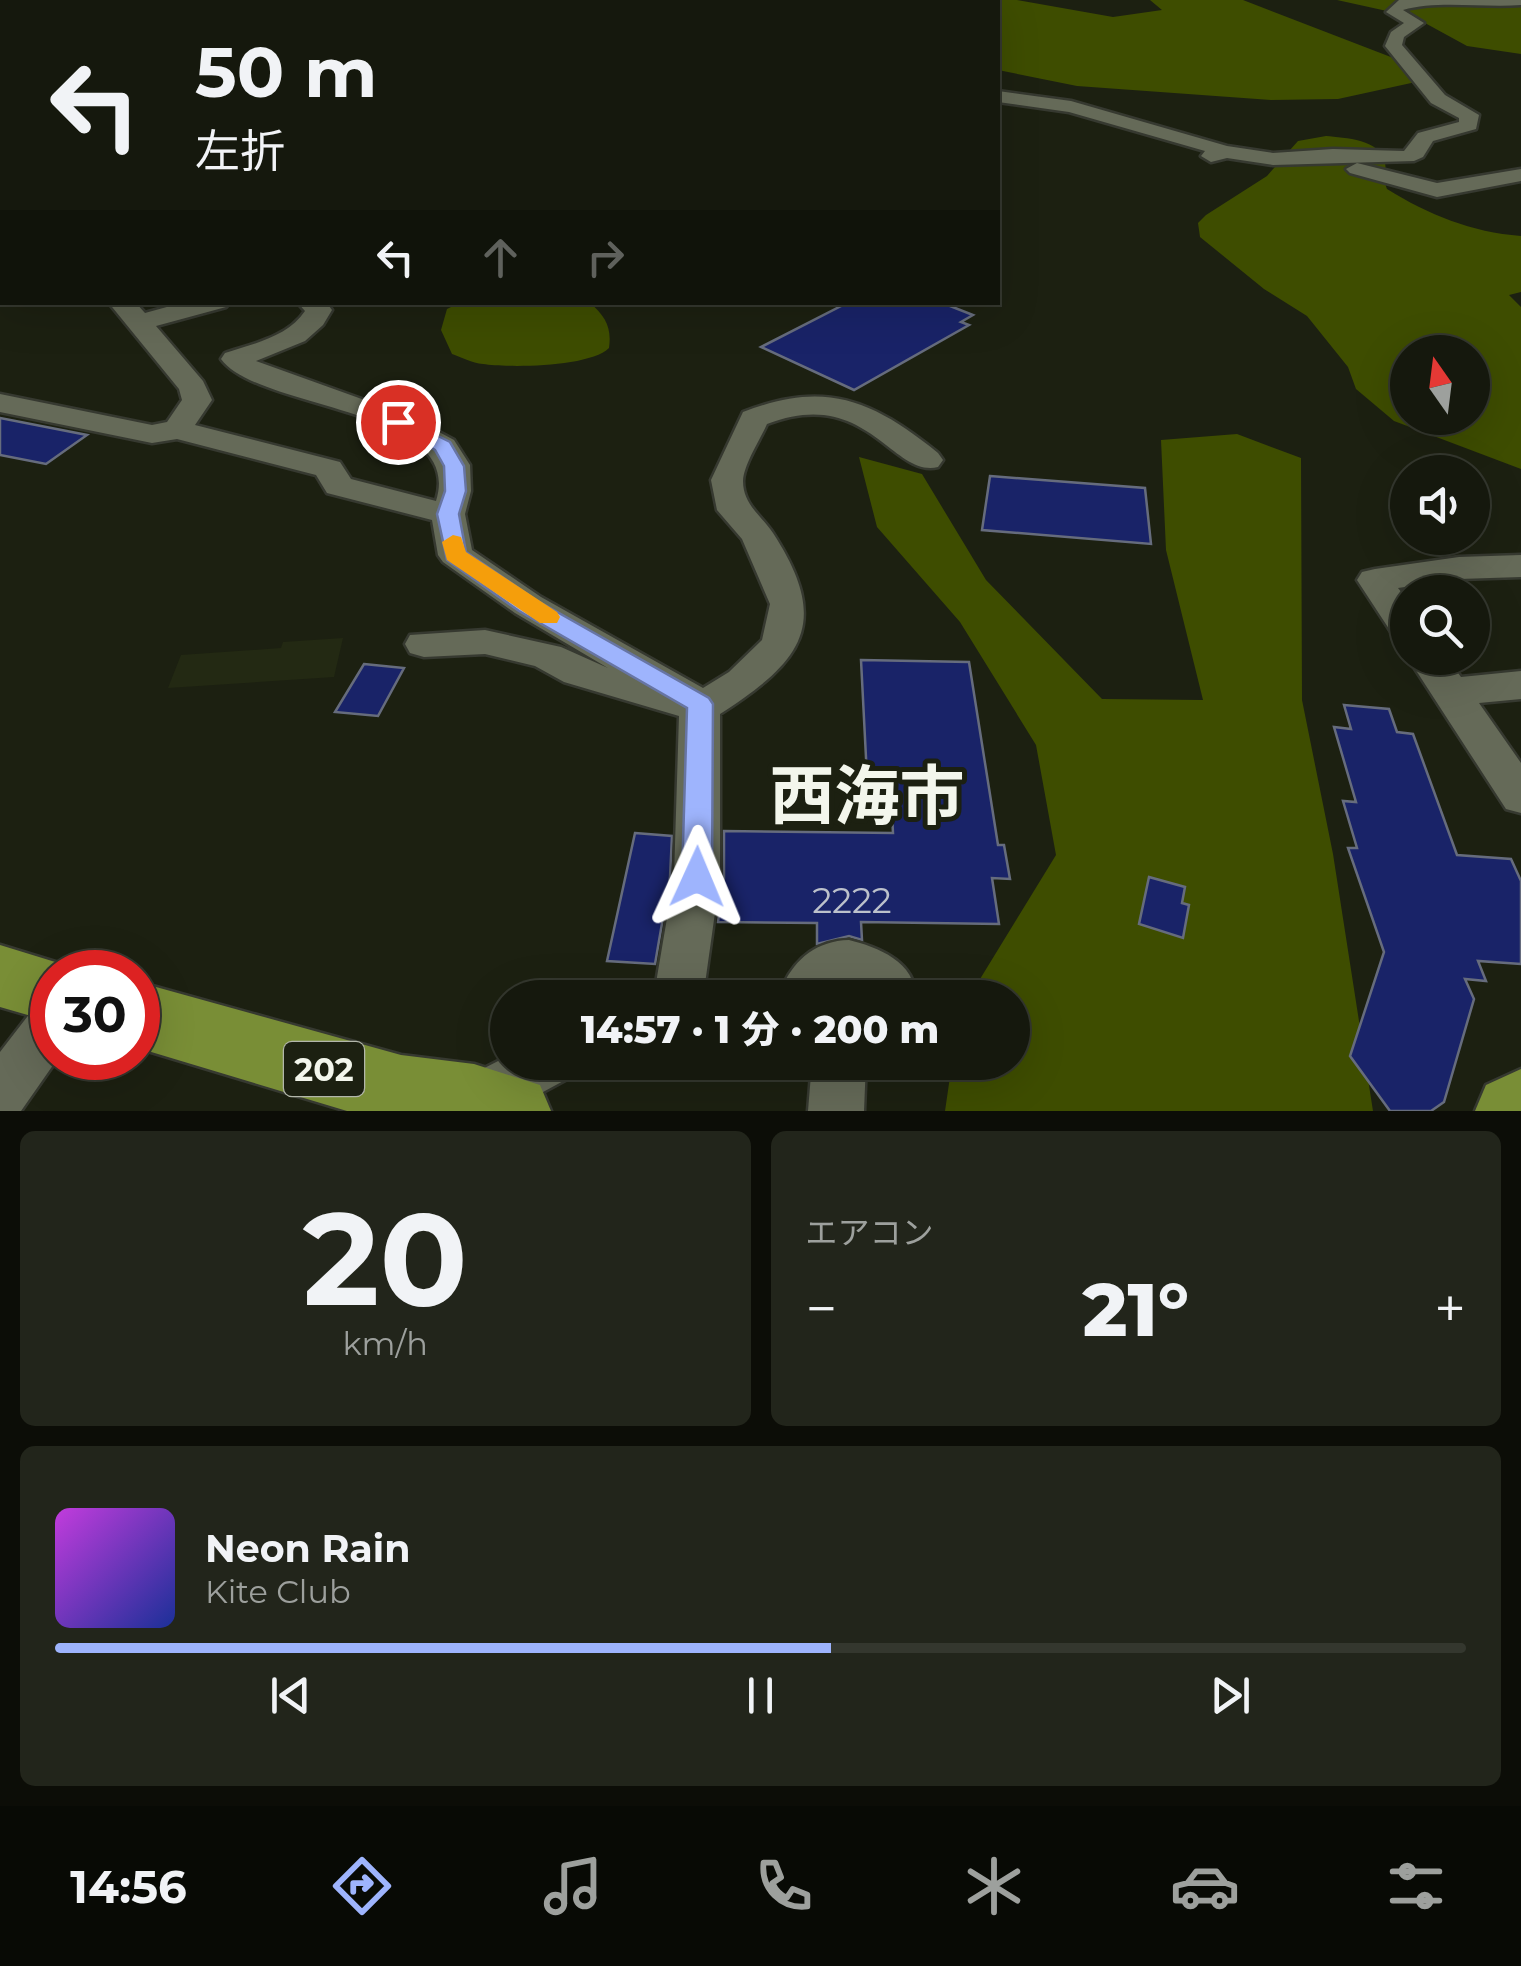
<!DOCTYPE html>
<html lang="ja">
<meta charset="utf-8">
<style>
:root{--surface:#15180d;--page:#22251b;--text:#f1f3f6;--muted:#9da09d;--line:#34372e;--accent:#9eb4fd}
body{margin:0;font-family:Montserrat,"Noto Sans JP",sans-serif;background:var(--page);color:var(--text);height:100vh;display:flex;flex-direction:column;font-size:38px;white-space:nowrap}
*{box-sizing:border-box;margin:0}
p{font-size:32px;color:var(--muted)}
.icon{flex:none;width:55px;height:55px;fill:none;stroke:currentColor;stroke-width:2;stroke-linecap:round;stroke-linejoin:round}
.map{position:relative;height:1111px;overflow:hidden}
.details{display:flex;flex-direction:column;gap:20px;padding:20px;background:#0c0d07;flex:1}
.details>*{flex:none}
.hud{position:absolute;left:0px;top:0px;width:1000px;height:305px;box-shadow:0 10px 40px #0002,0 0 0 2px var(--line);background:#15180d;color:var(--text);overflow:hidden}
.needle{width:65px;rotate:346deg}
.fabs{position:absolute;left:1390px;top:335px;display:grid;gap:20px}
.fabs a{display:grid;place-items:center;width:100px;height:100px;border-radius:50%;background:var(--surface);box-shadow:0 10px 40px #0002,0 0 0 2px var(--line);font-size:50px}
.speed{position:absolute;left:30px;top:950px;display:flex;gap:20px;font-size:50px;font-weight:700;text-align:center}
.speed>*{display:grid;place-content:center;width:130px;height:130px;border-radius:50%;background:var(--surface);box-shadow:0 10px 40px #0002,0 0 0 2px var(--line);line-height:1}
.speed .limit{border:15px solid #d22;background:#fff;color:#111}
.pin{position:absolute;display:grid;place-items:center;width:85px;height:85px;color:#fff;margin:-42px;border:5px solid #fff;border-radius:50%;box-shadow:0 2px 10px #0007}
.me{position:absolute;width:110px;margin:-55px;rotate:1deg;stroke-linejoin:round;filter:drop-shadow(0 0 8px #0008)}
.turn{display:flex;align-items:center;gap:35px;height:210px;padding:0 30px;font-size:45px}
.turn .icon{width:130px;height:130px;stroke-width:2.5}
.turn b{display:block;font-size:70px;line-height:85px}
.lanes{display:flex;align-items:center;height:95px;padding:0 30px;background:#0003;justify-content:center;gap:50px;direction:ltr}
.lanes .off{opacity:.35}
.big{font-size:75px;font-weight:800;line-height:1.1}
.details .card{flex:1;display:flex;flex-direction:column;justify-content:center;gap:15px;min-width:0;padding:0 35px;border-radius:15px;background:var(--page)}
.details .dial{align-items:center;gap:0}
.dial b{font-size:130px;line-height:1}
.song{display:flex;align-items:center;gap:30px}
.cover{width:120px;height:120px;border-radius:15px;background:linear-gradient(135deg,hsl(290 70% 55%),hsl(230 70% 35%))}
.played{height:10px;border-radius:5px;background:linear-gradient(90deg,var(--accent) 55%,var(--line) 55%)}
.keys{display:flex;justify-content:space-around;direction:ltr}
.heat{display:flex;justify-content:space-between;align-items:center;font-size:55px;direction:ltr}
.details .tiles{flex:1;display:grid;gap:20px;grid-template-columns:1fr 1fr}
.card:last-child{grid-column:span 2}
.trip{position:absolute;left:490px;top:980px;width:540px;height:100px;border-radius:50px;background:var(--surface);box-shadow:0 10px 40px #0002,0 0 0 2px var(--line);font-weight:800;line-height:100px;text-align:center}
.dock{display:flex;height:160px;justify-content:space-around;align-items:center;background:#080a05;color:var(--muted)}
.dock .icon{width:70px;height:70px}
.dock .selected{color:var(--accent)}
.dock b{font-size:45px;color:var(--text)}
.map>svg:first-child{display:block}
</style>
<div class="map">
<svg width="1521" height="1111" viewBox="0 0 1521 1111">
<rect width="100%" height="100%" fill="#1c2011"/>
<!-- built -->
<polygon fill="#232913" points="343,638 334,677 168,688 181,655 281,648 283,642"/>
<!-- forest -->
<g fill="#3e4d00" fill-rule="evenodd">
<polygon points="792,0 1017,0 1113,17 1162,10 1150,0 1243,0 1409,64 1425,80 1338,99 1271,100 1077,86 998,70 998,2"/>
<polygon points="1337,0 1521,0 1521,54 1467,46 1414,17"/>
<path d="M1326 136C1345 138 1381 139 1385 163 1387 173 1383 179 1387 189 1429 215 1471 232 1521 236V292L1509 295 1521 307V469L1394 421 1356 389 1348 367 1307 316 1264 289 1200 237 1198 223 1206 215 1267 176 1298 141ZM1408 352H1472V418H1408Z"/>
<path d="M590 303C605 316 612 327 609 348 590 367 510 368 483 364 472 363 461 357 452 354L441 330 447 309 459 303Z"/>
<polygon points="1237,434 1301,458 1302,700 1333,854 1373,1111 945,1111 952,1063 1012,1062 1012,998 969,997 1056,855 1036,745 960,622 877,527 859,457 922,474 986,580 1102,699 1203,700 1166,550 1161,440"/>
</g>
<!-- building -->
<g fill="#192368" stroke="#666c7d" stroke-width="2.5">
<polygon points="849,302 940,302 973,315 961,322 969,325 854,390 761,347"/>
<polygon points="0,418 87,435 46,464 0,455"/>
<polygon points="990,476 1145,488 1151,544 982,530"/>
<polygon points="861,660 969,662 998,845 1004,845 1010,879 992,878 999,924 861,922 862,940 849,936 817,944 817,923 718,922 724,878 724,831 893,833 890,777 867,777"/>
<polygon points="364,664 404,668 378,716 335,712"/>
<polygon points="1344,705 1389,709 1397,732 1413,734 1457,855 1511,859 1521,881 1521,964 1478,961 1486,981 1465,979 1474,999 1444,1102 1431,1111 1390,1111 1350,1056 1384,952 1348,848 1357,848 1343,801 1356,802 1334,727 1351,729"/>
<polygon points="635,833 672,836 670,877 655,964 607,961"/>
<polygon points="1149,877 1185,887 1182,903 1189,905 1183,938 1139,924"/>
</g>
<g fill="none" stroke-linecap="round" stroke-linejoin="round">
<!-- minor casing -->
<g stroke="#363930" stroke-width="5">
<g id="minor">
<polygon points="436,0 452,0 452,2 437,2"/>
<path d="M1399 0H1521V5C1484 8 1436 0 1403 10L1424 23 1404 37 1402 45 1445 95 1479 115 1476 129 1433 141 1423 157 1414 161 1273 165 1227 158 1211 162 1201 156 1205 151 1069 112 998 102V91L1071 101 1227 146 1273 153 1333 149 1404 151 1418 133 1459 122V118L1431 103 1385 46 1391 32 1404 23 1386 12Z"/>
<polygon points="1357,163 1437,183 1521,169 1521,181 1437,197 1350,173 1346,169"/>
<polygon points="0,205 2,206 2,220 0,219"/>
<path d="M108 302H135L145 313 185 302H230L226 307 156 326 203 381 212 400 195 425 340 462 351 479 436 501C466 407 259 411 221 359L225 353C252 344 288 337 305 311L297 302H326L332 310 323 325 305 341 256 361 409 416 454 440 470 465 471 491 465 514 472 550 541 597 703 688 729 672 762 640 770 604 742 539 717 510 711 480 743 412C826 380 872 400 938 453L943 460 938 467C892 478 867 385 767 424 760 440 744 464 743 481 743 505 762 516 773 533 832 624 802 661 720 714V877L703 998H649L656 983 674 877 679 716 564 682 535 666 485 654 424 657 410 653 405 644 410 635 485 630 561 647 608 668 515 613 443 562 438 555 432 520 327 493 316 475 177 439 152 443 0 412V394L152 425 167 422 182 400 179 389Z"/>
<polygon points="1521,555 1521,577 1459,579 1398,588 1408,601 1408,641 1395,638 1357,580 1362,572 1375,569 1459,557"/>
<polygon points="1408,658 1447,658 1461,677 1521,671 1521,699 1479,703 1521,763 1521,813 1506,809"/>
<path d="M849 940C877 947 917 962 915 998H864L848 982 835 989 837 998H786L783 985C796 958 817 941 849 940Z"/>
<polygon points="52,1001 52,1058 58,1058 21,1111 0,1111 0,1052 34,1008"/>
<polygon points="508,1056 508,1062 574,1062 567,1079 508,1111 456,1111 451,1099 459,1081"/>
<polygon points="812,1062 866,1062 864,1111 808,1111"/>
</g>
</g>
<!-- highway casing -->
<g stroke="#363930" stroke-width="5">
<g id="highway">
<polygon points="0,945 78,969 79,972 52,972 52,1022 0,1007"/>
<polygon points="138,982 401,1055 474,1064 540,1085 551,1111 347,1111 138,1048"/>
<polygon points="1521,1069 1521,1111 1475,1111 1486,1085"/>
</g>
</g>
<!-- minor -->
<use href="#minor" fill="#656a58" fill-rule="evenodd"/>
<!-- highway -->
<use href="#highway" fill="#798e36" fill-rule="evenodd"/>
</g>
<!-- route -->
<polygon fill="#9eb4fd" stroke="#6775a4" stroke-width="2.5" points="398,416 450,442 464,466 466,491 459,514 466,552 536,600 709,698 713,704 712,877 708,886 697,889 686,886 682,877 687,708 519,611 447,560 437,514 445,491 444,466 435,450 391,426 388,422"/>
<!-- slow -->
<polygon fill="#f59e0b" points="453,535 461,537 466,552 557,612 560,617 557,623 540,623 447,560 442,542"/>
<g text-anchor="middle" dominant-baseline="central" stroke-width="10" stroke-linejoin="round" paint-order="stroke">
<!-- shield labels -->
<rect fill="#1c2011" stroke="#b2b6aa" stroke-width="2.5" x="284" y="1042" width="80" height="54" rx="8"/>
<g font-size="32" font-weight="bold" fill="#f3f6ec">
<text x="324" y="1069">202</text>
</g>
<!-- near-number labels -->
<g font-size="35" fill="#bcc1cb">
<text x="852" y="900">2222</text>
</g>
<!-- near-town labels -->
<g font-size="65" font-weight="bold" fill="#f3f6ec" stroke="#1c2011">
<text x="867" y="795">西海市</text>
</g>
</g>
</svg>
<div class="fabs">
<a><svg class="needle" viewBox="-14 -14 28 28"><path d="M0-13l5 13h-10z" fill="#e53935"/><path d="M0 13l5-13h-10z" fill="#9da09d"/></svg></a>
<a><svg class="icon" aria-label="sound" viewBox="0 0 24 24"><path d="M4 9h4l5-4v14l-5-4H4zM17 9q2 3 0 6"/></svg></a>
<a><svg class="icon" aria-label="search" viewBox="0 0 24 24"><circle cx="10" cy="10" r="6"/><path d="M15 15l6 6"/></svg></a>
</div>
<div class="speed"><div class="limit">30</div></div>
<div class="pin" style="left:398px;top:422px;background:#d93025"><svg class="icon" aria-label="arrive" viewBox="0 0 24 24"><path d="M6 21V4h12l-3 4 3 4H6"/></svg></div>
<svg class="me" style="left:697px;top:877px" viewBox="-20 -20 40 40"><path d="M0-17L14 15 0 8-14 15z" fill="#9eb4fd" stroke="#fff" stroke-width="4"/></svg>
<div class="trip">14:57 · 1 分 · 200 m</div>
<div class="hud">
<div class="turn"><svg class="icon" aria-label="left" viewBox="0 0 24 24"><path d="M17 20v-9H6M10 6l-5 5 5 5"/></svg><div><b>50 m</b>左折</div></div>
<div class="lanes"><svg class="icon" aria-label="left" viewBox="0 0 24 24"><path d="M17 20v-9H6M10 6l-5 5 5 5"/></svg><svg class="icon off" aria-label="ahead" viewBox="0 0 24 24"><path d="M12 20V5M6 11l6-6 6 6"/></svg><svg class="icon off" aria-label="right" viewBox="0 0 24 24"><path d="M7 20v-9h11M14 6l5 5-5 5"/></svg></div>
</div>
</div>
<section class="details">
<div class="tiles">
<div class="card dial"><b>20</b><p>km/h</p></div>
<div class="card"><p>エアコン</p>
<div class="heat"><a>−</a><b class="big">21°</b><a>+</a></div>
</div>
<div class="card">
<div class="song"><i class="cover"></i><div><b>Neon Rain</b><p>Kite Club</p></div></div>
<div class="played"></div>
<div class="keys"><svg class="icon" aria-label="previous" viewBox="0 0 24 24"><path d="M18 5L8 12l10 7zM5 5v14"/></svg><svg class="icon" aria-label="pause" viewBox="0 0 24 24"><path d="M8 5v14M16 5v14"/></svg><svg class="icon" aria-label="next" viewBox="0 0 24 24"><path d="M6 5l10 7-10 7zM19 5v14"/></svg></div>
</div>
</div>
</section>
<nav class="dock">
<b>14:56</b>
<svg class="icon selected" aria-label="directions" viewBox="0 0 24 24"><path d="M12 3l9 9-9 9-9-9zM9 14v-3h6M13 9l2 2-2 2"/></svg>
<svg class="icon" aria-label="music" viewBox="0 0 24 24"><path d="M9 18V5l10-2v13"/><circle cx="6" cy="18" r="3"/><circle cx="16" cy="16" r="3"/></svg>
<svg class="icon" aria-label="phone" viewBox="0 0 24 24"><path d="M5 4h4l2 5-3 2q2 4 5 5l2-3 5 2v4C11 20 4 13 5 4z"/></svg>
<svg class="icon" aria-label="climate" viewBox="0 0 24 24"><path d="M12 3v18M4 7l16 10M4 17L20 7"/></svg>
<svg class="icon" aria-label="car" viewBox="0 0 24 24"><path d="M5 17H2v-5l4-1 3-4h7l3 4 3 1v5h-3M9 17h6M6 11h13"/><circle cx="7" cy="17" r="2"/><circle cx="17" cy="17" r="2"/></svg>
<svg class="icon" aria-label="filters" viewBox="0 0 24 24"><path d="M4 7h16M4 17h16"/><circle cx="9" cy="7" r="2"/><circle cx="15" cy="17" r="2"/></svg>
</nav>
